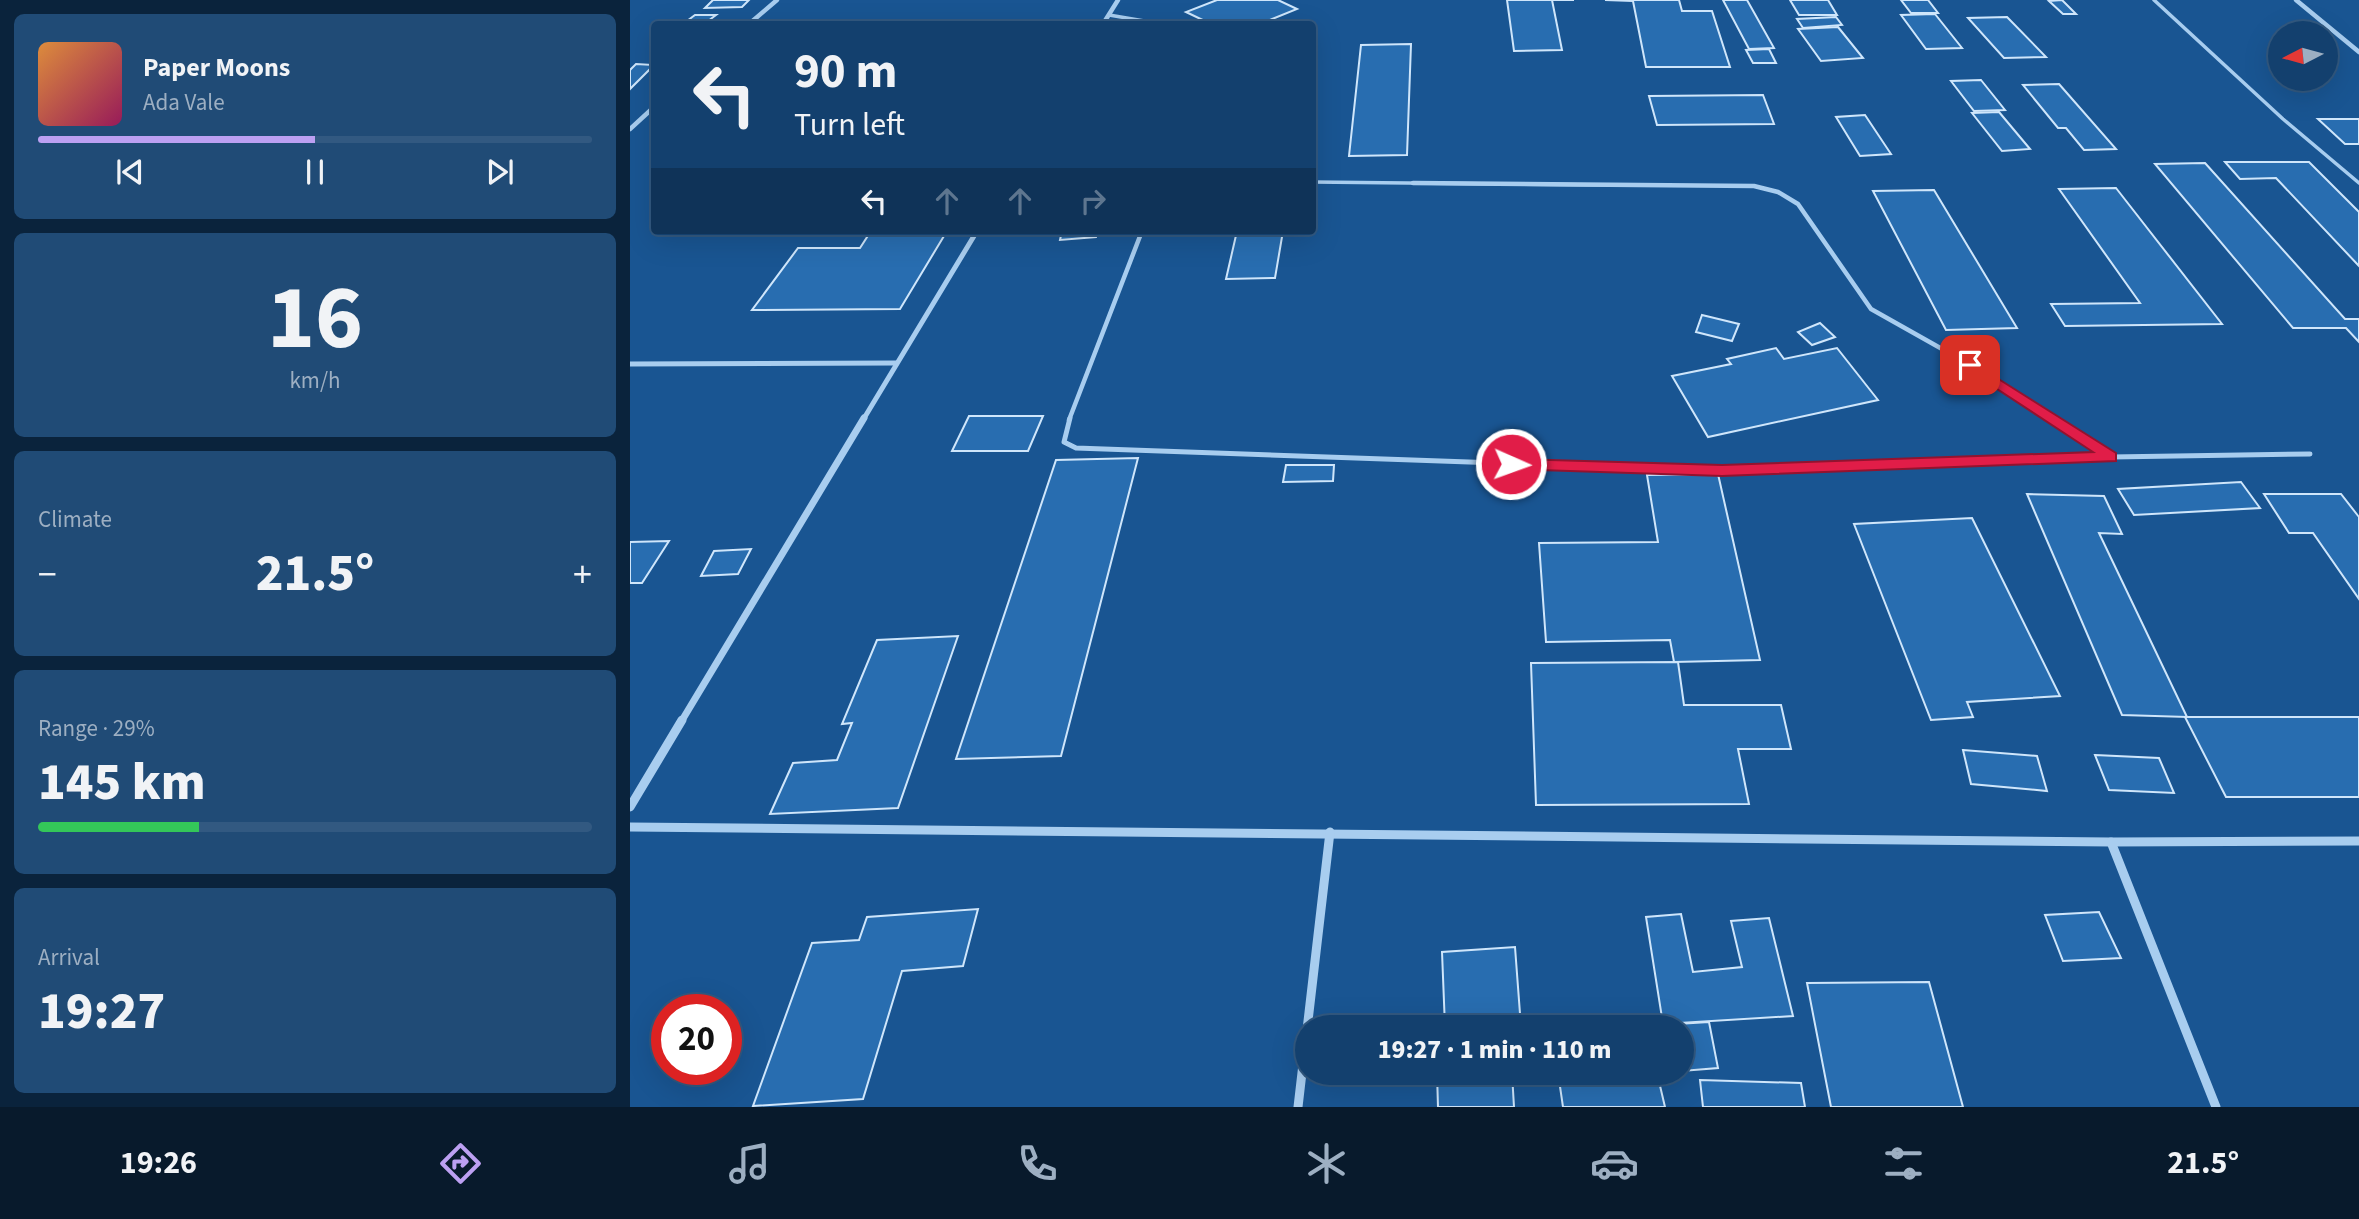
<!DOCTYPE html>
<meta charset="utf-8">
<style>
:root{--surface:#13406e;--page:#204b76;--text:#f1f3f6;--muted:#9dafc2;--line:#325981;--accent:#bca0f2}
body{margin:0;font-family:"Source Sans 3",sans-serif;background:var(--page);color:var(--text);height:100vh;display:flex;flex-direction:column;font-size:26px;white-space:nowrap}
*{box-sizing:border-box;margin:0}
p{font-size:23px;color:var(--muted)}
.icon{flex:none;width:38px;height:38px;fill:none;stroke:currentColor;stroke-width:2;stroke-linecap:round;stroke-linejoin:round}
.map{position:relative;flex:1;overflow:hidden}
.panel{display:flex;flex-direction:column;gap:14px;padding:14px;background:#0a233c;width:630px}
.panel>*{flex:none}
.top-card{position:absolute;left:21px;top:21px;width:665px;height:214px;border-radius:7px;box-shadow:0 7px 28px #0002,0 0 0 2px var(--line);background:#13406e;color:var(--text);overflow:hidden}
.needle{width:46px;rotate:264deg}
.buttons{position:absolute;left:1638px;top:21px;display:grid;gap:14px}
.buttons a{display:grid;place-items:center;width:70px;height:70px;border-radius:50%;background:var(--surface);box-shadow:0 7px 28px #0002,0 0 0 2px var(--line);font-size:35px}
.speed{position:absolute;left:21px;top:994px;display:flex;gap:14px;font-size:35px;font-weight:700;text-align:center}
.speed>*{display:grid;place-content:center;width:91px;height:91px;border-radius:50%;background:var(--surface);box-shadow:0 7px 28px #0002,0 0 0 2px var(--line);line-height:1}
.speed .limit{border:10px solid #d22;background:#fff;color:#111}
.pin{position:absolute;display:grid;place-items:center;width:60px;height:60px;color:#fff;margin:-30px;border-radius:14px;box-shadow:0 4px 10px #0006}
.me{position:absolute;width:77px;margin:-38px;rotate:92deg;stroke-linejoin:round;filter:drop-shadow(0 0 5px #0008)}
.turn{display:flex;align-items:center;gap:24px;height:147px;padding:0 28px;font-size:32px}
.turn .icon{width:91px;height:91px;stroke-width:2.5}
.turn b{display:block;font-size:49px;line-height:60px}
.lanes{display:flex;align-items:center;height:66px;padding:0 28px;background:#0003;justify-content:center;gap:35px;direction:ltr}
.lanes .off{opacity:.35}
.big{font-size:52px;font-weight:800;line-height:1.1}
.panel .widget{flex:1;display:flex;flex-direction:column;justify-content:center;gap:10px;min-width:0;padding:0 24px;border-radius:10px;background:var(--page)}
.panel .dial{align-items:center;gap:0}
.dial b{font-size:91px;line-height:1}
.song{display:flex;align-items:center;gap:21px}
.cover{width:84px;height:84px;border-radius:10px;background:linear-gradient(135deg,hsl(30 70% 55%),hsl(330 70% 35%))}
.played{height:7px;border-radius:4px;background:linear-gradient(90deg,var(--accent) 50%,var(--line) 50%)}
.keys{display:flex;justify-content:space-around;direction:ltr}
.heat{display:flex;justify-content:space-between;align-items:center;font-size:38px;direction:ltr}
.charge{height:10px;border-radius:5px;background:linear-gradient(90deg,#34c759 29%,var(--line) 0)}
.trip{position:absolute;left:665px;top:1015px;width:399px;height:70px;border-radius:35px;background:var(--surface);box-shadow:0 7px 28px #0002,0 0 0 2px var(--line);font-weight:800;line-height:70px;text-align:center}
.tab-bar{display:flex;height:112px;justify-content:space-around;align-items:center;background:#081a2c;color:var(--muted)}
.tab-bar .icon{width:49px;height:49px}
.tab-bar .current{color:var(--accent)}
.tab-bar b{font-size:32px;color:var(--text)}
main{display:flex;flex:1;min-height:0}
.map>svg:first-child{display:block}
</style>
<main>
<section class="panel">
<div class="widget">
<div class="song"><i class="cover"></i><div><b>Paper Moons</b><p>Ada Vale</p></div></div>
<div class="played"></div>
<div class="keys"><svg class="icon" aria-label="previous" viewBox="0 0 24 24"><path d="M18 5L8 12l10 7zM5 5v14"/></svg><svg class="icon" aria-label="pause" viewBox="0 0 24 24"><path d="M8 5v14M16 5v14"/></svg><svg class="icon" aria-label="next" viewBox="0 0 24 24"><path d="M6 5l10 7-10 7zM19 5v14"/></svg></div>
</div>
<div class="widget dial"><b>16</b><p>km/h</p></div>
<div class="widget"><p>Climate</p>
<div class="heat"><a>−</a><b class="big">21.5°</b><a>+</a></div>
</div>
<div class="widget"><p>Range · 29%</p><b class="big">145 km</b><div class="charge"></div></div>
<div class="widget"><p>Arrival</p><b class="big">19:27</b></div>
</section>
<div class="map">
<svg width="1729" height="1107" viewBox="0 0 1729 1107">
<rect width="100%" height="100%" fill="#195592"/>
<!-- building -->
<g fill="#286db0" stroke="#cfe6fb" stroke-width="2">
<polygon points="83,0 119,0 112,7 75,8"/>
<polygon points="587,0 648,0 667,9 630,24 581,24 556,12"/>
<polygon points="877,0 944,0 922,0 932,50 884,51"/>
<polygon points="975,0 1049,0 1052,11 1082,11 1100,67 1016,67 1003,1"/>
<polygon points="1093,0 1117,0 1144,48 1119,49"/>
<polygon points="1160,0 1198,0 1207,15 1169,15"/>
<polygon points="1271,0 1298,0 1308,13 1281,13"/>
<polygon points="1432,0 1446,14 1433,14 1419,1"/>
<polygon points="1305,14 1332,48 1296,49 1271,15"/>
<polygon points="65,15 86,15 74,24 53,24"/>
<polygon points="1206,17 1212,25 1173,28 1167,19"/>
<polygon points="1377,17 1416,57 1374,58 1338,18"/>
<polygon points="1208,27 1233,58 1191,61 1168,29"/>
<polygon points="781,44 777,155 719,156 731,45"/>
<polygon points="1139,49 1146,63 1123,63 1116,50"/>
<polygon points="6,64 24,65 0,89 0,70"/>
<polygon points="1351,80 1375,110 1344,111 1321,81"/>
<polygon points="1429,84 1486,149 1454,150 1436,128 1428,128 1393,85"/>
<polygon points="1133,95 1144,124 1027,125 1019,96"/>
<polygon points="1369,112 1400,149 1372,151 1342,113"/>
<polygon points="1235,115 1261,154 1230,156 1206,117"/>
<polygon points="1688,119 1729,119 1729,144 1715,144"/>
<polygon points="1595,162 1679,162 1729,212 1729,266 1646,178 1610,179"/>
<polygon points="1575,163 1715,319 1729,319 1729,342 1716,328 1663,328 1525,164"/>
<polygon points="1486,188 1592,324 1435,326 1421,304 1510,303 1429,189"/>
<polygon points="1304,190 1387,328 1316,330 1243,191"/>
<polygon points="241,231 317,231 270,309 122,310 168,248 230,248"/>
<polygon points="432,231 468,231 466,237 430,240"/>
<polygon points="607,231 653,231 645,278 596,279"/>
<polygon points="1072,315 1109,324 1102,341 1066,332"/>
<polygon points="1190,323 1205,337 1182,345 1168,332"/>
<polygon points="1146,348 1154,359 1207,348 1248,400 1078,437 1042,376 1101,364 1097,359"/>
<polygon points="339,416 413,416 398,451 322,451"/>
<polygon points="508,458 431,756 326,759 426,460"/>
<polygon points="656,465 704,465 703,481 653,482"/>
<polygon points="1088,474 1130,660 1044,662 1040,640 916,642 909,543 1028,542 1017,475"/>
<polygon points="1611,482 1630,508 1504,515 1488,489"/>
<polygon points="1397,494 1474,496 1492,534 1469,533 1557,717 1492,715"/>
<polygon points="1634,494 1711,494 1729,517 1729,599 1683,533 1659,533"/>
<polygon points="1342,518 1430,696 1337,702 1343,717 1301,720 1224,524"/>
<polygon points="39,541 12,583 0,583 0,542"/>
<polygon points="121,549 108,574 71,576 84,551"/>
<polygon points="328,636 268,808 140,814 163,763 207,760 222,723 212,724 247,640"/>
<polygon points="1048,662 1054,705 1151,705 1161,749 1108,749 1119,804 906,805 901,663"/>
<polygon points="1555,717 1729,717 1729,797 1596,797"/>
<polygon points="1333,750 1407,756 1417,791 1341,784"/>
<polygon points="1465,755 1529,758 1544,793 1479,790"/>
<polygon points="348,909 333,966 272,971 233,1099 123,1106 182,943 229,940 237,917"/>
<polygon points="1469,912 1491,958 1433,961 1415,915"/>
<polygon points="1051,914 1063,972 1112,967 1101,921 1139,918 1163,1016 1033,1024 1016,917"/>
<polygon points="885,947 891,1027 815,1027 812,952"/>
<polygon points="1299,982 1333,1107 1201,1107 1177,983"/>
<polygon points="1014,1015 1017,1027 938,1027"/>
<polygon points="1079,1022 1088,1068 1052,1071 1052,1027 1032,1027 1031,1025"/>
<polygon points="807,1073 882,1073 884,1107 808,1107"/>
<polygon points="928,1073 1027,1073 1035,1107 933,1107"/>
<polygon points="1070,1080 1171,1083 1175,1107 1073,1107"/>
</g>
<g fill="none" stroke-linecap="round" stroke-linejoin="round">
<!-- lane-far2 -->
<g stroke="#a8cdef" stroke-width="3.5">
<polyline points="1524,0 1653,119 1729,183"/>
<polyline points="479,15 532,24"/>
<polyline points="682,182 976,185"/>
</g>
<!-- lane-far1 -->
<g stroke="#a8cdef" stroke-width="4.5">
<polyline points="783,183 1124,186 1148,192 1168,204 1241,309 1360,376 1426,420"/>
<polyline points="439,420 512,231"/>
</g>
<!-- lane -->
<g stroke="#a8cdef" stroke-width="5">
<polyline points="440,418 434,442 446,448 1092,471 1481,457 1680,454"/>
<polyline points="1423,418 1481,457"/>
</g>
<!-- street-far3 -->
<g stroke="#a8cdef" stroke-width="4.5">
<polyline points="1666,0 1729,52"/>
<polyline points="119,24 147,0"/>
<polyline points="473,24 488,0"/>
<polyline points="0,129 24,107"/>
</g>
<!-- street-far2 -->
<g stroke="#a8cdef" stroke-width="5">
<polyline points="0,364 266,363"/>
<polyline points="233,420 347,231"/>
</g>
<!-- street-far1 -->
<polyline stroke="#a8cdef" stroke-width="7" points="51,722 234,418"/>
<!-- street -->
<g stroke="#a8cdef" stroke-width="9">
<polyline points="0,807 52,720"/>
<polyline points="0,827 1481,842 1729,841"/>
<polyline points="1481,842 1586,1107"/>
<polyline points="668,1107 700,832"/>
</g>
</g>
<!-- route -->
<polygon fill="#e11d48" stroke="#92132f" stroke-width="2" points="1340,361 1486,453 1486,461 1092,476 881,469 874,464 881,459 1092,465 1463,452 1335,368 1335,362"/>
</svg>
<div class="buttons">
<a><svg class="needle" viewBox="-14 -14 28 28"><path d="M0-13l5 13h-10z" fill="#e53935"/><path d="M0 13l5-13h-10z" fill="#9dafc2"/></svg></a>
</div>
<div class="speed"><div class="limit">20</div></div>
<div class="pin" style="left:1340px;top:365px;background:#d93025"><svg class="icon" aria-label="arrive" viewBox="0 0 24 24"><path d="M6 21V4h12l-3 4 3 4H6"/></svg></div>
<svg class="me" style="left:881px;top:464px" viewBox="-20 -20 40 40"><circle r="17" fill="#e11d48" stroke="#fff" stroke-width="3"/><path d="M0-11L8 9 0 5-8 9z" fill="#fff"/></svg>
<div class="trip">19:27 · 1 min · 110 m</div>
<div class="top-card">
<div class="turn"><svg class="icon" aria-label="left" viewBox="0 0 24 24"><path d="M17 20v-9H6M10 6l-5 5 5 5"/></svg><div><b>90 m</b>Turn left</div></div>
<div class="lanes"><svg class="icon" aria-label="left" viewBox="0 0 24 24"><path d="M17 20v-9H6M10 6l-5 5 5 5"/></svg><svg class="icon off" aria-label="ahead" viewBox="0 0 24 24"><path d="M12 20V5M6 11l6-6 6 6"/></svg><svg class="icon off" aria-label="ahead" viewBox="0 0 24 24"><path d="M12 20V5M6 11l6-6 6 6"/></svg><svg class="icon off" aria-label="right" viewBox="0 0 24 24"><path d="M7 20v-9h11M14 6l5 5-5 5"/></svg></div>
</div>
</div>
</main>
<nav class="tab-bar">
<b>19:26</b>
<svg class="icon current" aria-label="directions" viewBox="0 0 24 24"><path d="M12 3l9 9-9 9-9-9zM9 14v-3h6M13 9l2 2-2 2"/></svg>
<svg class="icon" aria-label="music" viewBox="0 0 24 24"><path d="M9 18V5l10-2v13"/><circle cx="6" cy="18" r="3"/><circle cx="16" cy="16" r="3"/></svg>
<svg class="icon" aria-label="phone" viewBox="0 0 24 24"><path d="M5 4h4l2 5-3 2q2 4 5 5l2-3 5 2v4C11 20 4 13 5 4z"/></svg>
<svg class="icon" aria-label="climate" viewBox="0 0 24 24"><path d="M12 3v18M4 7l16 10M4 17L20 7"/></svg>
<svg class="icon" aria-label="car" viewBox="0 0 24 24"><path d="M5 17H2v-5l4-1 3-4h7l3 4 3 1v5h-3M9 17h6M6 11h13"/><circle cx="7" cy="17" r="2"/><circle cx="17" cy="17" r="2"/></svg>
<svg class="icon" aria-label="filters" viewBox="0 0 24 24"><path d="M4 7h16M4 17h16"/><circle cx="9" cy="7" r="2"/><circle cx="15" cy="17" r="2"/></svg>
<b>21.5°</b>
</nav>
